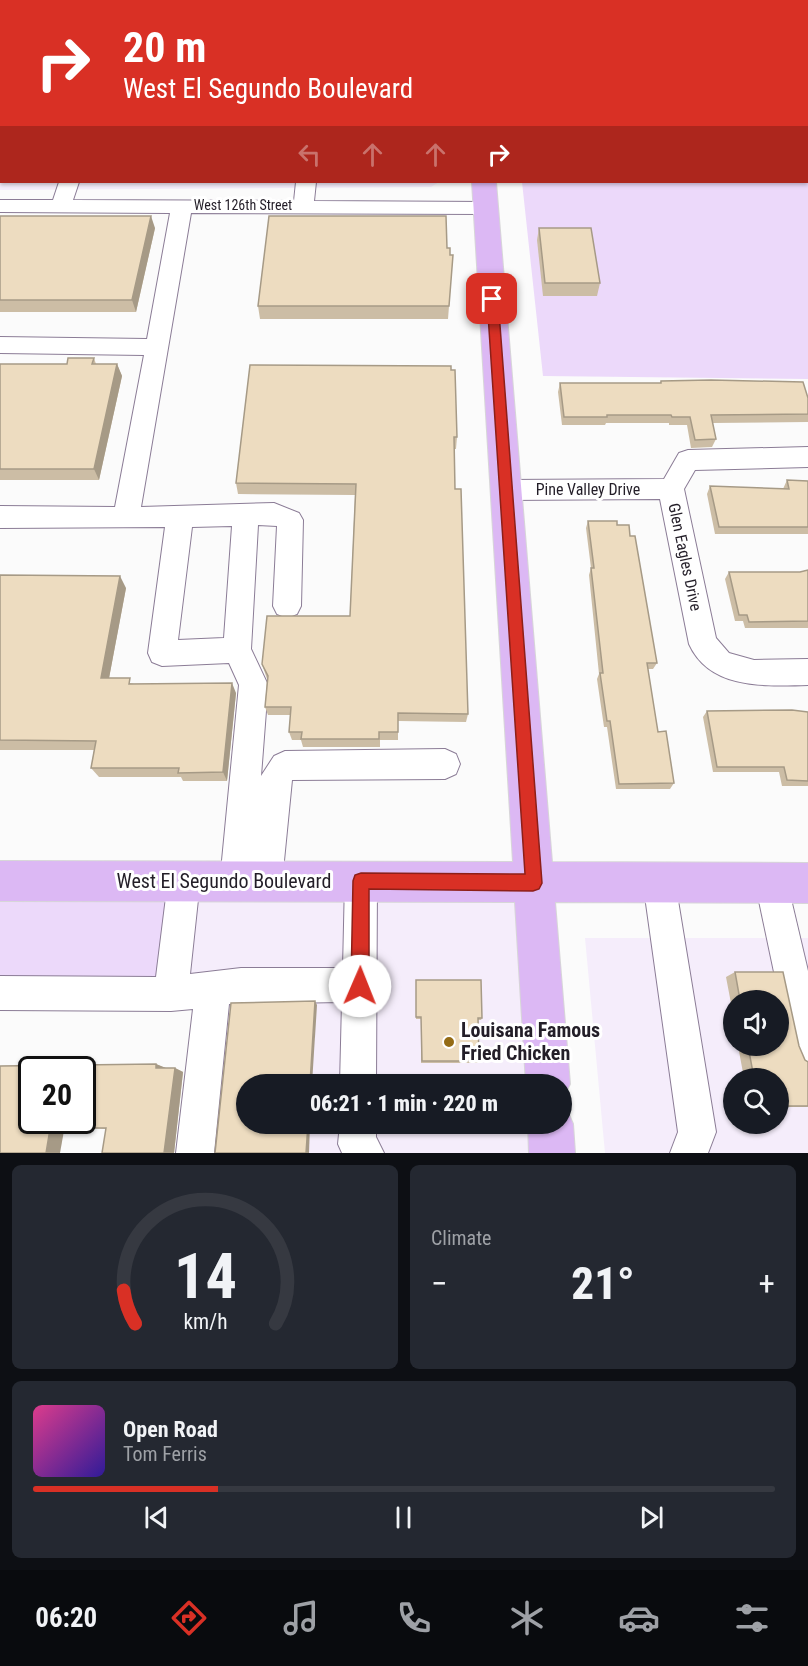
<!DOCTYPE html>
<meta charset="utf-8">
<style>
:root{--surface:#171b24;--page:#242831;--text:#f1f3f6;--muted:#9ea1a6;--line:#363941;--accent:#d93025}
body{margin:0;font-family:"Roboto Condensed",sans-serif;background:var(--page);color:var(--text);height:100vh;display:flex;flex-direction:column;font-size:22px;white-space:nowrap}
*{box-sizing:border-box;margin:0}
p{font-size:20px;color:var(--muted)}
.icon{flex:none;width:33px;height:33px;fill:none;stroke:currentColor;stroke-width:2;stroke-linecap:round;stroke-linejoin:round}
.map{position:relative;height:1153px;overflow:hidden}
.details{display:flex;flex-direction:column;gap:12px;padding:12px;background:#0d0f14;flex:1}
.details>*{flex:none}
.top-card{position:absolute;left:0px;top:0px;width:808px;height:183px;box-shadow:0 2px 4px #0004;background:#d93025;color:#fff;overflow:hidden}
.controls{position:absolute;left:723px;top:990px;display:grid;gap:12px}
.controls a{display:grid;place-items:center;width:66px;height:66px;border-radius:50%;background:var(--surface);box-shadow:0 2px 4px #0004;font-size:30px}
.speed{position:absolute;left:18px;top:1056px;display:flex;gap:12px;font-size:30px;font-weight:700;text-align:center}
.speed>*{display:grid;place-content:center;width:78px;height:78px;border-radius:50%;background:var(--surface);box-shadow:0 2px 4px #0004;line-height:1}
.speed .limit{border:3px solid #111;border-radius:9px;background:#fff;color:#111}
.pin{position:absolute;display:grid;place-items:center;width:51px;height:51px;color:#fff;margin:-26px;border-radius:12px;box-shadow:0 3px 9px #0006}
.me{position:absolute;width:66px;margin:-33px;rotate:1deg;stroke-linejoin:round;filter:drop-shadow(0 0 4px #0008)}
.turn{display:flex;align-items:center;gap:21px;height:126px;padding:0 24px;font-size:27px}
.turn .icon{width:78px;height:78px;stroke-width:2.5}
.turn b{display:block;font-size:42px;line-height:51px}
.lanes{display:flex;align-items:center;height:57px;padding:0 24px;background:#0003;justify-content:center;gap:30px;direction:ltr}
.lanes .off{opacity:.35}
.big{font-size:45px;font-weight:800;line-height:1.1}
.details .widget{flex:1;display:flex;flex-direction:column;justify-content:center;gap:9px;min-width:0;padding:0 21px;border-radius:9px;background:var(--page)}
.details .dial{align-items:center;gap:0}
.dial svg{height:156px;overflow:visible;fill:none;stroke:var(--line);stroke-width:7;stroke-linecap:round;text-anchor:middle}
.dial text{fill:var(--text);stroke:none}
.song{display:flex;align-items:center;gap:18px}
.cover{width:72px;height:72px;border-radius:9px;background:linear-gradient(135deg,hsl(330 70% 55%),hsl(250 70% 35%))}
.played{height:6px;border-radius:3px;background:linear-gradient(90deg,var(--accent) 25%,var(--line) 25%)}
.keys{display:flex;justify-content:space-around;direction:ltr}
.heat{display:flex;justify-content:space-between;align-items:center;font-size:33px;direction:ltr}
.details .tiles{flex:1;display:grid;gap:12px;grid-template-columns:1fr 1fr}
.widget:last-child{grid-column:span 2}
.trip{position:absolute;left:236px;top:1074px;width:336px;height:60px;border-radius:30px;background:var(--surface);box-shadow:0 2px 4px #0004;font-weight:800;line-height:60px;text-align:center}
.tabs{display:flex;height:96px;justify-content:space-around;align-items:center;background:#090b0e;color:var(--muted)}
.tabs .icon{width:42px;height:42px}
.tabs .selected{color:var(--accent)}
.tabs b{font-size:27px;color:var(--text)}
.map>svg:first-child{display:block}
</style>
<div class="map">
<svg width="808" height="1153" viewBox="0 0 808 1153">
<rect width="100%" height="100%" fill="#fbfbfb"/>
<!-- built -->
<g fill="#f5edfb" fill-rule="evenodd">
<polygon points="0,0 438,0 2,2 2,182 439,182 431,187 0,190"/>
<polygon points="184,881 533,883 547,1084 246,1084 246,1124 550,1124 552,1153 203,1153 216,997 171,994"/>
<path d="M585 938H808V1153H605ZM734 1000H778V1046H734ZM734 1078H778V1124H734Z"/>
</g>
<!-- green -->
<g fill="#ecd9fa">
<polygon points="503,0 808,0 808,379 543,376 522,182 807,182 807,2"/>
<polygon points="0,881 184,881 171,994 0,992"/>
</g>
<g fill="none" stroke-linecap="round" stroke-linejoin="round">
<!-- minor casing -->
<g stroke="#8b7c96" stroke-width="2">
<g id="minor">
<rect x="36" y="0" width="16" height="2"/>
<polygon points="0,103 2,103 0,118"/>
<path d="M59 182H79L73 200 294 201 296 182H316L314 201 486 202 493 203 496 208 493 213 486 214 191 213 141 507 274 503 299 513 303 520 301 606 297 614 287 618 277 614 273 606 277 526 258 525 251 649 268 685 261 776 274 756 285 751 445 749 456 754 460 764 456 774 445 779 292 780 282 881 278 893 266 897 254 893 251 884 248 893 236 897 224 893 220 881 239 685 229 663 162 666 152 662 148 653 165 527 0 528V506L115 507 144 355 0 353V337L147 339 170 213 0 212V200H53ZM232 526 224 638 178 640 192 527Z"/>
<path d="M808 447V467L695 470 684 489 716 638 729 653 754 660 808 659V685C765 686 710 690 689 644L660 499 506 500 497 497 493 490 497 483 506 480 664 479 679 453 688 450Z"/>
<polygon points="184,865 196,869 200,881 190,974 241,968 343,968 345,881 349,869 361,865 373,869 377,881 376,1084 340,1084 342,1002 229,1004 214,1153 176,1153 193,1009 171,1011 0,1010 0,976 156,977 168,881 172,869"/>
<polygon points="659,866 671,870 675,882 716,1132 708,1153 670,1153 678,1132 643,882 647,870"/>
<polygon points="771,866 783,870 787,882 808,971 808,1066 795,1061 790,1048 755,882 759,870"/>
<polygon points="340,1124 376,1124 376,1137 384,1153 342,1153 338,1144"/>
</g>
</g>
<!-- major casing -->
<g stroke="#d7d6d8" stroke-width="2">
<g id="major">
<rect x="462" y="0" width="20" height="2"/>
<polygon points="472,182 496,182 552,862 808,863 808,903 555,902 570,1084 561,1101 561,1084 526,1084 515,902 0,901 0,861 513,862"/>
<polygon points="561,1106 566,1108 573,1124 575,1153 529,1153 528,1124 561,1124"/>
</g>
</g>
<!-- minor -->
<use href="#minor" fill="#fff" fill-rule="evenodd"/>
<!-- major -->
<use href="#major" fill="#dcb8f4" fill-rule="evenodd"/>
</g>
<!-- wall -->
<g fill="#ccbda5">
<polygon points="0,216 155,228 136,312 0,312"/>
<polygon points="539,228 600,283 597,296 543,296 537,240"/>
<polygon points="447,248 450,255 453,255 448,319 260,319 258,306"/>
<polygon points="94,358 96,364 117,364 122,376 99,480 0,480 0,364 67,364"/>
<polygon points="250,365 457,437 456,449 454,449 455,489 468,714 466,722 398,721 398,740 380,740 380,747 303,747 301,740 292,740 289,732 291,715 268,715 265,707 267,679 262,664 350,616 355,495 238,494 236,483"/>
<polygon points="661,381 808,398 808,422 712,423 716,439 712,447 691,448 687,425 669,425 669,423 606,423 605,425 562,425 558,392 560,383 660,383"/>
<polygon points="787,480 808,481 808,534 715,534 707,494 710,486 783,489"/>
<polygon points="588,521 617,525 630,536 657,663 653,669 648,669 658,732 674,783 670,789 616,789 607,727 604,727 597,679 599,674 589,575 591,568 586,528"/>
<polygon points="808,570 808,628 745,628 743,621 735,621 725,579 729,572 800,572"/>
<polygon points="0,575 126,588 109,678 134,684 236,693 227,781 183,781 181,777 99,777 91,768 94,750 0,750"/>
<polygon points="707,711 808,712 808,786 782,786 779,772 713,772 703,717"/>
<polygon points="735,972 783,972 799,1046 805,1060 808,1062 808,1107 778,1107 778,1078 744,1078 738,1046 778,1046 778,1000 734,1000 734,1019 726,977"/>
<polygon points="416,980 482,1018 481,1020 478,1020 479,1061 478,1063 421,1063 421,1019 416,1019"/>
<polygon points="156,1064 165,1068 175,1068 183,1072 174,1153 106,1129 94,1128 94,1125 65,1125 0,1153"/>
</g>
<!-- shaded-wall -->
<g fill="#a69a86">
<polygon points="151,216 155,228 136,312 132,300"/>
<polygon points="117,364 122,376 99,480 94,469"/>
<polygon points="120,576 126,588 107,689 101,678"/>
<polygon points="232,683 236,693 227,781 223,772"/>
<polygon points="315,1001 317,1005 312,1084 310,1084"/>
<polygon points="156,1064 166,1068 165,1072 156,1068"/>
<polygon points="175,1068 183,1072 174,1153 164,1153"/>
<polygon points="51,1123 65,1125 60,1153 46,1153"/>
<polygon points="308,1124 310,1124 309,1153 306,1153"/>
</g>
<!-- building -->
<g fill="#eddcc0" stroke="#a69a86" stroke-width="1.5" fill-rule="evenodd">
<polygon points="0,216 151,216 132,300 0,300"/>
<polygon points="269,216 446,216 447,248 450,248 450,255 453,255 449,306 258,306"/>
<polygon points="539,228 591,228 600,283 545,283"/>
<polygon points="68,358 94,358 92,364 117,364 94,469 0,469 0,364 67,364"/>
<polygon points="250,365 451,366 451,370 455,370 457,437 454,437 455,489 461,489 468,714 398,713 398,732 379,732 379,739 301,739 302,732 289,732 291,707 265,707 268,676 262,664 267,616 350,616 356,484 236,483"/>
<polygon points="711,380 803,382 808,398 808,414 711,415 716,439 695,440 690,417 672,417 671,415 607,415 607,417 564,417 560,383 661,383 661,381"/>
<polygon points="787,480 808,481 808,527 719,527 710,486 789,489"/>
<polygon points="588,521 617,521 617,525 629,525 630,536 635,536 657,663 647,663 658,732 666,731 674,783 619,784 610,721 607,721 600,673 603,673 591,568 594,568"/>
<polygon points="808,570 808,621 749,622 747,615 739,615 729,572 800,572"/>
<polygon points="0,575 120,576 101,678 130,678 129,684 232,683 223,772 178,773 179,768 91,768 96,741 0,740"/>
<polygon points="792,710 808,712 808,781 787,780 784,767 717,767 707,711"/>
<polygon points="735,972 783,972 799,1046 805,1060 808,1062 808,1106 778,1106 778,1078 754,1078 748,1046 778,1046 778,1000 740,1000"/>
<polygon points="416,980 481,980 482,1018 478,1018 479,1061 422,1061 421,1017 416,1017"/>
<polygon points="315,1001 310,1084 246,1084 246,1124 308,1124 306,1153 215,1153 231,1003"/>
<path d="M156 1064V1068H175L164 1153H165H102L106 1128H94L95 1123H51L46 1153H0V1066ZM32 1070H82V1120H32Z"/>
</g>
<!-- route -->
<polygon fill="#d93025" stroke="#8d1f18" stroke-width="1.5" points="492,295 498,299 542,883 539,889 533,891 369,889 369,986 366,992 360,994 354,992 351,986 353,881 355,875 361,873 525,874 487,299"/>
<!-- markers -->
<circle fill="#946b15" stroke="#fff" stroke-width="2" cx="449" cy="1042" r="6"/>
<g text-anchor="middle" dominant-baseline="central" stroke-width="6" stroke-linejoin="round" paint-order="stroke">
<!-- far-street labels -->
<g font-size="14" fill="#231e28" stroke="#fff">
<text x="243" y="205">West 126th Street</text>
</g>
<!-- street labels -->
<g font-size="16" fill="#231e28" stroke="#fff">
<text x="588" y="489">Pine Valley Drive</text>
<text transform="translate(685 557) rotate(78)">Glen Eagles Drive</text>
</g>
<!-- near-street labels -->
<g font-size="20" fill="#231e28" stroke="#fff">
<text x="224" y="881">West El Segundo Boulevard</text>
</g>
<!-- near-poi labels -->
<g font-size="20" font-weight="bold" fill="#231e28" stroke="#fff" text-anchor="start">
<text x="461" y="1030">Louisana Famous<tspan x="461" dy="23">Fried Chicken</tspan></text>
</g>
</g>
</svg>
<div class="controls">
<a><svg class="icon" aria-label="sound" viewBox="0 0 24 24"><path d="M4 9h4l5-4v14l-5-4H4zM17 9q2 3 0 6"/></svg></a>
<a><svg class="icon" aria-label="search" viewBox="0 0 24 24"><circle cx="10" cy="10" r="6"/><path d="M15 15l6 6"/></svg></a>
</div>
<div class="speed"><div class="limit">20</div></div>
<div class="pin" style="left:492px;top:299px;background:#d93025"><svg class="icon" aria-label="arrive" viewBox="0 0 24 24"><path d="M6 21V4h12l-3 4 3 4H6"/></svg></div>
<svg class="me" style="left:360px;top:986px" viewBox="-20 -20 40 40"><circle r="19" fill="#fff"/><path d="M0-13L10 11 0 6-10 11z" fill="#d93025"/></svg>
<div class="trip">06:21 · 1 min · 220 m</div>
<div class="top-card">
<div class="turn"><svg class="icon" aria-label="right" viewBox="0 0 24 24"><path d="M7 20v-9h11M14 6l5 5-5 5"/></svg><div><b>20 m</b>West El Segundo Boulevard</div></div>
<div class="lanes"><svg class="icon off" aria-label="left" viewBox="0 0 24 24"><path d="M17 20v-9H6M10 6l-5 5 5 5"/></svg><svg class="icon off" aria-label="ahead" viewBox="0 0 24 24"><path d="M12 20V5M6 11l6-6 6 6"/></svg><svg class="icon off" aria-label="ahead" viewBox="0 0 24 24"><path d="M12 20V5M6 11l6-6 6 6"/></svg><svg class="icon" aria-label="right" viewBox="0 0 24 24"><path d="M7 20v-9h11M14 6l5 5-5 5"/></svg></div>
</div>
</div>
<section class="details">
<div class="tiles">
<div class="widget dial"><svg viewBox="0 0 100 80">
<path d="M14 69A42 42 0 1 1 86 69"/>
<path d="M14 69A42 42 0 0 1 8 52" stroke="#d93025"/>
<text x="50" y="56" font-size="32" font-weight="700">14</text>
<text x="50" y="72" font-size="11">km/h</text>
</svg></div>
<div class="widget"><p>Climate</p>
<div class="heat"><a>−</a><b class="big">21°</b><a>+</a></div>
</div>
<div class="widget">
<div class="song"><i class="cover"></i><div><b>Open Road</b><p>Tom Ferris</p></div></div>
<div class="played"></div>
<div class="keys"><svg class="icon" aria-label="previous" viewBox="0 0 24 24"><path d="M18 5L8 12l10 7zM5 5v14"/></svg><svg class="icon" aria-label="pause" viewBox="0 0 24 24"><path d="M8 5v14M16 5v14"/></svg><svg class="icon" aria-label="next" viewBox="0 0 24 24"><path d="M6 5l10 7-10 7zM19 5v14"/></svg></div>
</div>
</div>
</section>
<nav class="tabs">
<b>06:20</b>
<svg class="icon selected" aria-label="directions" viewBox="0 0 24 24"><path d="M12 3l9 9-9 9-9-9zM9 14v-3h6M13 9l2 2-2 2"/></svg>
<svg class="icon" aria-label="music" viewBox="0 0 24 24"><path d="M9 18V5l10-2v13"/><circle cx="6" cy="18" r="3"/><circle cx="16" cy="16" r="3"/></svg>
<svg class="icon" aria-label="phone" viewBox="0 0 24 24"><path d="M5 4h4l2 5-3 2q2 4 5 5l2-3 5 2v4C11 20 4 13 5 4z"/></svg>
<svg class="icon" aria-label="climate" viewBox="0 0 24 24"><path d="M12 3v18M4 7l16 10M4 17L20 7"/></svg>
<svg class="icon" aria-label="car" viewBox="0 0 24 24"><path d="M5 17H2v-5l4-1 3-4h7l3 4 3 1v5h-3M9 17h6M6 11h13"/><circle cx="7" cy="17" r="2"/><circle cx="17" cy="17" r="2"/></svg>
<svg class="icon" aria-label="filters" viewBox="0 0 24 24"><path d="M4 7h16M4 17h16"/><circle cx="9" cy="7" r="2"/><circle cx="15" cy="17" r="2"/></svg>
</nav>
